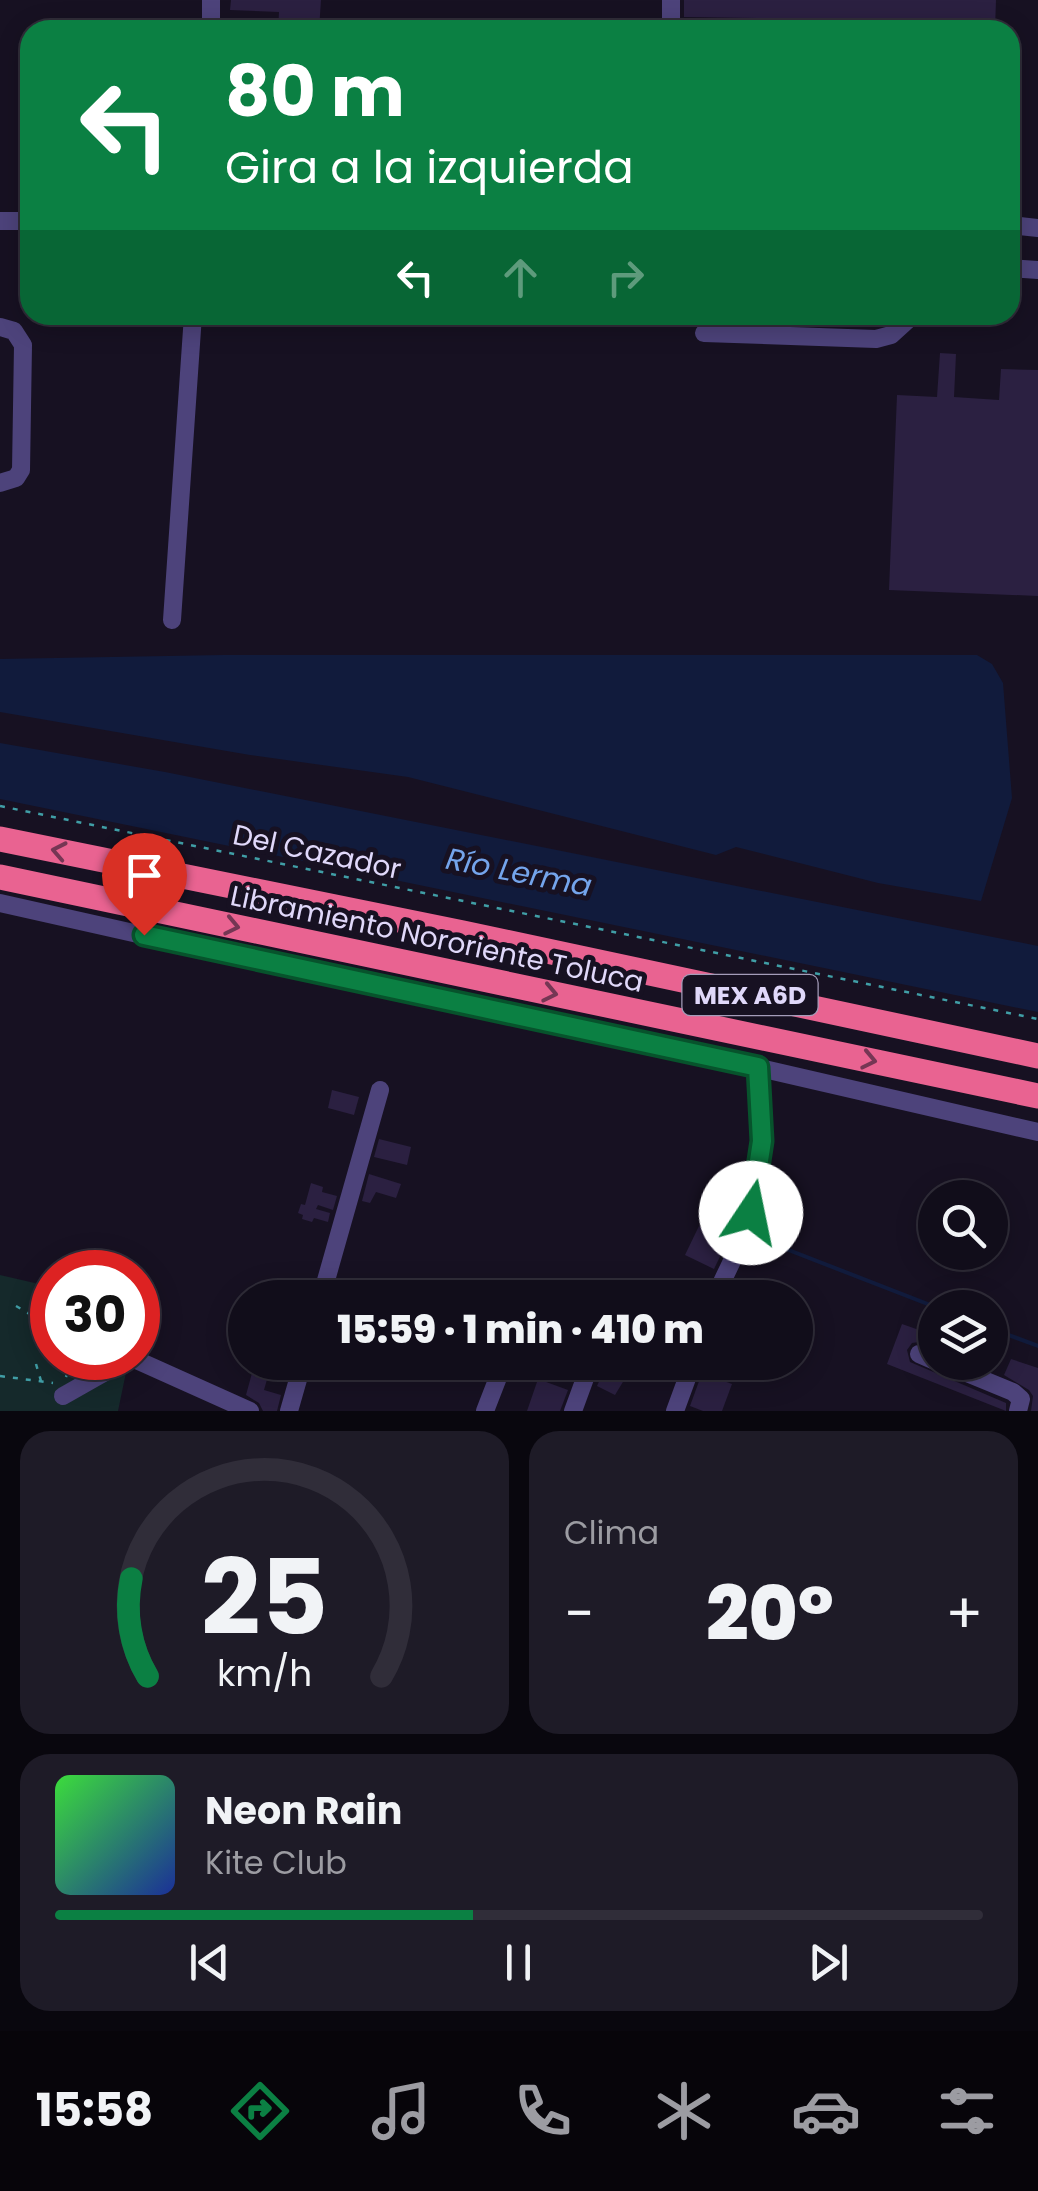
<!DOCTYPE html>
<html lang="es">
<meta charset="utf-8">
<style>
:root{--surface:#110d1a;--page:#1e1b27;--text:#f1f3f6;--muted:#9c9ca2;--line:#302d39;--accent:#0b8043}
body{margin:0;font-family:Poppins,sans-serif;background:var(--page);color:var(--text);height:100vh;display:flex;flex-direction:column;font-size:38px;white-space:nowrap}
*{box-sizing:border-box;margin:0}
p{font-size:32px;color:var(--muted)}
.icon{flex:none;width:55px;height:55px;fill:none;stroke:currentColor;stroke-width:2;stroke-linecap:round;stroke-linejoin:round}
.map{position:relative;height:1411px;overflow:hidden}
.panel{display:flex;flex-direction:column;gap:20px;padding:20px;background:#09070e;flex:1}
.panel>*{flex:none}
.hud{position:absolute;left:20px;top:20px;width:1000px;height:305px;border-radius:30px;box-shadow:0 5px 25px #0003,0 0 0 2px var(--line);background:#0b8043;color:#fff;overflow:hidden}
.fabs{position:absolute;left:918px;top:1180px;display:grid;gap:20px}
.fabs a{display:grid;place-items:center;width:90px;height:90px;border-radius:50%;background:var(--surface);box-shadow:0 5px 25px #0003,0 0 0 2px var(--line);font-size:50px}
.speed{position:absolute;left:30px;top:1250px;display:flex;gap:20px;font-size:50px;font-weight:700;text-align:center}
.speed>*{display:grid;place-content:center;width:130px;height:130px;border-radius:50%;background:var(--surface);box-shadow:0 5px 25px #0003,0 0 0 2px var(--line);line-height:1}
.speed .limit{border:15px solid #d22;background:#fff;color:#111}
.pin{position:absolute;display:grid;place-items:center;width:85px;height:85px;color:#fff;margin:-102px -42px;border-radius:50% 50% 50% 0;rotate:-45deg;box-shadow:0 0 10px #0007}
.pin .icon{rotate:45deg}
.me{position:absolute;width:110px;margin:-55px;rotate:11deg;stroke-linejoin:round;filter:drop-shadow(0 0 8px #0008)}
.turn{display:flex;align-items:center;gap:35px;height:210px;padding:0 40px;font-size:45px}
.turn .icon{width:130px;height:130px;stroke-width:2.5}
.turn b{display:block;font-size:70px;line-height:85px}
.lanes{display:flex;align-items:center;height:95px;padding:0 40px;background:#0003;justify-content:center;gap:50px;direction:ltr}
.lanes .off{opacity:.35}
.big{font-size:75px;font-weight:800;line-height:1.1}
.panel .card{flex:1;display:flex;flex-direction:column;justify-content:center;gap:15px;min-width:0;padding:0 35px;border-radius:30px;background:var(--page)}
.panel .dial{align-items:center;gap:0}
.dial svg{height:260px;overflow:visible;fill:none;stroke:var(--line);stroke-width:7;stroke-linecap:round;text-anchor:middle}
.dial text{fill:var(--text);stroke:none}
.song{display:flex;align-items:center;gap:30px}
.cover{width:120px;height:120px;border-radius:15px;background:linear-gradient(135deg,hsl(120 70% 55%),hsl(230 70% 35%))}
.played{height:10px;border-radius:5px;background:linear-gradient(90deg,var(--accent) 45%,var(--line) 45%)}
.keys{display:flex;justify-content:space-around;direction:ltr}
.heat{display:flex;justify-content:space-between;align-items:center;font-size:55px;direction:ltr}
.panel .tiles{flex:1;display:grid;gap:20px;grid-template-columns:1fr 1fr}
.card:last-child{grid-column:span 2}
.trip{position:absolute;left:228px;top:1280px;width:585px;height:100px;border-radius:50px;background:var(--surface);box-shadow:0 5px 25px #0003,0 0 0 2px var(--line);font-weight:800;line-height:100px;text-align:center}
.tab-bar{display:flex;height:160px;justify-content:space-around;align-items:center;background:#07050a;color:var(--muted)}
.tab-bar .icon{width:70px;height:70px}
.tab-bar .selected{color:var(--accent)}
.tab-bar b{font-size:45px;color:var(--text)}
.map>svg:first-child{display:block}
</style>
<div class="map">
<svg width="1038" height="1411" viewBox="0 0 1038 1411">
<rect width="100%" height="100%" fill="#171122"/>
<!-- green -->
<polygon fill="#15292b" points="0,1275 52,1287 52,1358 129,1358 118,1411 0,1411"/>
<!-- water -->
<g fill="#111b3c">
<polygon points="223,655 977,655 992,664 1003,683 1012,798 981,901 878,883 736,847 716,855 408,777 250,755 0,712 0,659"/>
<polygon points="0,743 165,772 1038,946 1038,1012 0,799"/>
</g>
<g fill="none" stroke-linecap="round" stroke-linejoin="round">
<!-- stream -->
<g stroke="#111b3c" stroke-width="4">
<polyline points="768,1242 938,1308"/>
<polyline points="990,1328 1038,1346"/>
</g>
</g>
<!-- building -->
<g fill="#2b2041">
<polygon points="231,0 321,0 319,30 278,30 279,12 230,10"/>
<polygon points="684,0 996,0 995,30 756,30 756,18 684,17"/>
<polygon points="940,353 956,354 954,397 999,400 1001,369 1038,370 1038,596 889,590 897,395 937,397"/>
<polygon points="332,1090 359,1097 354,1115 328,1108"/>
<polygon points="379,1139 411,1147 407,1165 374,1157"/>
<polygon points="369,1174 401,1184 396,1198 376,1192 370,1203 362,1201"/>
<polygon points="311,1183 323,1187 322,1192 337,1196 333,1210 318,1205 316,1209 330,1213 328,1222 314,1218 312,1222 302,1219 303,1215 298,1213 301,1204 305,1205"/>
<polygon points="699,1226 728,1240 714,1269 685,1255"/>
<polygon points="927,1319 935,1322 932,1346 919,1342 912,1343 907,1350 910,1362 1006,1403 1006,1411 887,1364 902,1324 922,1331"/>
<polygon points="1011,1359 1038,1368 1038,1411 1031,1411 1033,1396 1029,1390 1004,1375"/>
<polygon points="255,1362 272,1362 264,1390 281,1395 277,1411 263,1411 259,1403 246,1395"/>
<polygon points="608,1362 635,1362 615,1395 597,1386"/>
<polygon points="702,1373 732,1384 722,1411 703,1411 690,1406"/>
<polygon points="538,1379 568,1390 560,1411 527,1411"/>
</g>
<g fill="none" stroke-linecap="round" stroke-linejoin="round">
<!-- path -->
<g stroke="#409ea6" stroke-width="2.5" stroke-dasharray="5 8" stroke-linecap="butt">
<polyline points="0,806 1038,1019"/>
<polyline points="16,1306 52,1327"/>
<polyline points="40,1332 49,1324 46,1315"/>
<polyline points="36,1364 41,1381"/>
<polyline points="0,1376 53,1383"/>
<polyline points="66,1377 72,1358"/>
</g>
<!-- minor -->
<g stroke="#4d437b" stroke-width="18">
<polyline points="211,0 211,30"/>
<polyline points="671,30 671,0"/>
<polyline points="0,221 30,221"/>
<polyline points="1010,225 1038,228"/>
<polyline points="1010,268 1038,270"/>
<polyline points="0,327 14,331 23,345 21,470 16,478 0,483"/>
<polyline points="704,333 876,339 891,335 913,315"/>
<polyline points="172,620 193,315"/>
<polyline points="0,903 285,967 534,1016 1038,1132"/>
<polyline points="321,1298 380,1090"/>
<path d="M715 1298C725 1273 739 1250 747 1225 765 1173 763 1121 758 1067"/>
<polyline points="919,1354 935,1361"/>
<polyline points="132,1358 250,1411"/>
<polyline points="940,1362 1013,1392 1021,1399 1018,1411"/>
<polyline points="63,1396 130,1358"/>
<polyline points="289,1411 303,1362"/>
<polyline points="485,1411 504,1362"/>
<polyline points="573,1411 591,1362"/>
<polyline points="675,1411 693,1362"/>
</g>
<!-- highway -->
<g stroke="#e96391" stroke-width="25">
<polyline points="0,839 463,933 1038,1056"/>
<polyline points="0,877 1038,1096"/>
</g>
</g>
<!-- one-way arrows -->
<defs><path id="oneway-chevron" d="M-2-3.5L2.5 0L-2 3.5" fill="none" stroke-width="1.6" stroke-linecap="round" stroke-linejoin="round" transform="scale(2.5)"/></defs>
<g stroke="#753654">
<use href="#oneway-chevron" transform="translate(59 851) rotate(-169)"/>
<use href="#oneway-chevron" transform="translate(232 926) rotate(12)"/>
<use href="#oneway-chevron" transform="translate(550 993) rotate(12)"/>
<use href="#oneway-chevron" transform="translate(869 1060) rotate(12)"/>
</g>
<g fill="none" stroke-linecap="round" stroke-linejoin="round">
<!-- route casing -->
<g stroke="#07532c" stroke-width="25">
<polyline id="route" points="144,935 758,1067 762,1141 751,1213"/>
</g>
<!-- route -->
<use href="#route" stroke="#0b8043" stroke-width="18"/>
</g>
<g text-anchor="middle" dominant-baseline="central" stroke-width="10" stroke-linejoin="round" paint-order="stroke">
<!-- shield labels -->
<rect fill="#171122" stroke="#a49cb9" stroke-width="2.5" x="682.5" y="975" width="135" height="40" rx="8"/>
<g font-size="25" font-weight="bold" fill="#e0d8fa">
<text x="750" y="995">MEX A6D</text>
</g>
<!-- street labels -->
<g font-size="28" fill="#e0d8fa" stroke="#171122">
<text transform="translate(317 852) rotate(12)">Del Cazador</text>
<text transform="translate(437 939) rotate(12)">Libramiento Nororiente Toluca</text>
</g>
<!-- water labels -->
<g font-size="30" font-style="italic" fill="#74a4eb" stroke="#171122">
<text transform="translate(519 872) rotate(11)">Río Lerma</text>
</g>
</g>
</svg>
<div class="fabs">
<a><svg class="icon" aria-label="search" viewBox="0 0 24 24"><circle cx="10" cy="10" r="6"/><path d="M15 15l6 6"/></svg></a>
<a><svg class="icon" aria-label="layers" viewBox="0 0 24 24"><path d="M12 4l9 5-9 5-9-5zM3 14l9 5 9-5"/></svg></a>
</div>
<div class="speed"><div class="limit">30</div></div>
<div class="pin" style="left:144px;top:935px;background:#d93025"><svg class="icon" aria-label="arrive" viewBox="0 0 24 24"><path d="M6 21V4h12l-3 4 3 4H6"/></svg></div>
<svg class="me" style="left:751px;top:1213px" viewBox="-20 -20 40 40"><circle r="19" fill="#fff"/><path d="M0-13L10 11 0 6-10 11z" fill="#0b8043"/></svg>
<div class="trip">15:59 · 1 min · 410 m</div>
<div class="hud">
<div class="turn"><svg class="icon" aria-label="left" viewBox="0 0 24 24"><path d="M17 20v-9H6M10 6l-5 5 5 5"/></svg><div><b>80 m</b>Gira a la izquierda</div></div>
<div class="lanes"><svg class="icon" aria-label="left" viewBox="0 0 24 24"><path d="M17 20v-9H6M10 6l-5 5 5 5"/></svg><svg class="icon off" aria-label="ahead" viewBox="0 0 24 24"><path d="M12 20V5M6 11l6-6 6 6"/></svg><svg class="icon off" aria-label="right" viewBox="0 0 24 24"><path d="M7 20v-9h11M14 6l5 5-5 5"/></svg></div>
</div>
</div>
<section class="panel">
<div class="tiles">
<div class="card dial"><svg viewBox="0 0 100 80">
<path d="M14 69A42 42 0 1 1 86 69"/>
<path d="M14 69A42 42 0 0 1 9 39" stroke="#0b8043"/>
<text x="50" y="56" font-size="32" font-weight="700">25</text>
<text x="50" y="72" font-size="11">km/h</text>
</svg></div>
<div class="card"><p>Clima</p>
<div class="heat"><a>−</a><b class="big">20°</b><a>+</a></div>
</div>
<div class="card">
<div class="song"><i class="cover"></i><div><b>Neon Rain</b><p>Kite Club</p></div></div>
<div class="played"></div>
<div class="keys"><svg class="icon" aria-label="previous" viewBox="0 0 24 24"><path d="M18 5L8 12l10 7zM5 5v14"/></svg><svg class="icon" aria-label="pause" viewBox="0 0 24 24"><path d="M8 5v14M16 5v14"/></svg><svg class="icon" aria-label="next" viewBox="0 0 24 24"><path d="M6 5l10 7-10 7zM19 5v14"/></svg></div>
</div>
</div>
</section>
<nav class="tab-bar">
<b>15:58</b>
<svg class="icon selected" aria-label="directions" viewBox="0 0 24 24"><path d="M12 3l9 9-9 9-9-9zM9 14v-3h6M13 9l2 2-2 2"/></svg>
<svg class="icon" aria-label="music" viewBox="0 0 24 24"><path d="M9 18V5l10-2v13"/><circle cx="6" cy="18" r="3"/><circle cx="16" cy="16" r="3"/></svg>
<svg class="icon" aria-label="phone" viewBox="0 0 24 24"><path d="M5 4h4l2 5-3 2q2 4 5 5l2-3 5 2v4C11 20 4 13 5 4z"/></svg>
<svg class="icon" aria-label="climate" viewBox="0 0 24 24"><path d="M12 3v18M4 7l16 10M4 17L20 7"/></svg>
<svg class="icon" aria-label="car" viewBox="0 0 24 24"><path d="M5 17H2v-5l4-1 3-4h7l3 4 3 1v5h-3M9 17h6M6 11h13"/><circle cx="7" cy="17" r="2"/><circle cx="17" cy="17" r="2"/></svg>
<svg class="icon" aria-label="filters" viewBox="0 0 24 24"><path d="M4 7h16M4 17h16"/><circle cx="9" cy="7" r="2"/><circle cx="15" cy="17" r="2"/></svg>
</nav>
